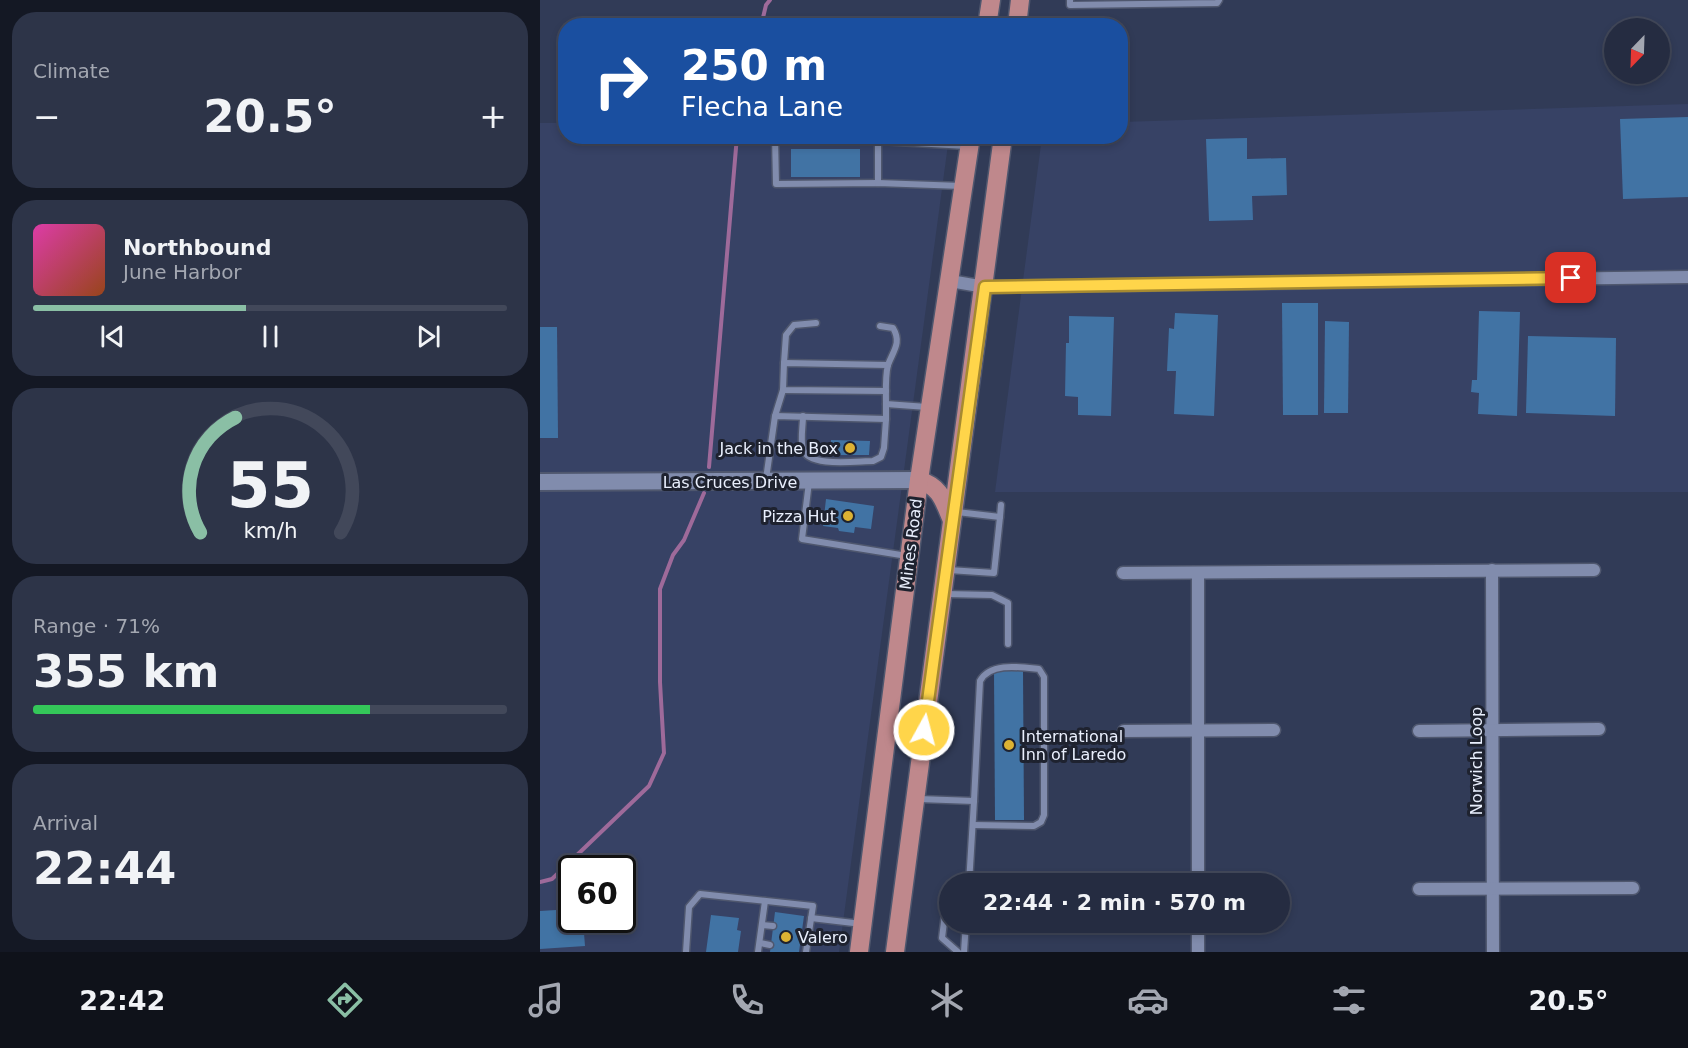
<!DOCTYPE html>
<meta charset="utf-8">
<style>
:root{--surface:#252c41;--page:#2d3448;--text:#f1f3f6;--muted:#a3a7b1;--line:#42485a;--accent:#8abfa5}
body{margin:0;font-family:"DejaVu Sans",sans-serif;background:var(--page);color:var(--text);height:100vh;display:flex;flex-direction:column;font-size:22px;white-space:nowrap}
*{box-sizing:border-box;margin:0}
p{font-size:20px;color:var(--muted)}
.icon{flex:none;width:33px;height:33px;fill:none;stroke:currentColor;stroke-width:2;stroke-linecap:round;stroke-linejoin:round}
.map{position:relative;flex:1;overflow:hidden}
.panel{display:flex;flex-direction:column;gap:12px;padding:12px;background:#141824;width:540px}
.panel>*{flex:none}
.top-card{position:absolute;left:18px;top:18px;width:570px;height:126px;border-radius:24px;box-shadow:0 3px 9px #0003,0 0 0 2px var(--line);background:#1a4fa0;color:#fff;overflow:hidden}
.needle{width:39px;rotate:203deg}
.buttons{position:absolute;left:1064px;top:18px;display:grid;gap:12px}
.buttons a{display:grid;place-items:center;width:66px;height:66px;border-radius:50%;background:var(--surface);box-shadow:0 3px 9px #0003,0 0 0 2px var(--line);font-size:30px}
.speed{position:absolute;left:18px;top:855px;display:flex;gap:12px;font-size:30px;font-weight:700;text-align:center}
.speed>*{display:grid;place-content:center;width:78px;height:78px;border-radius:50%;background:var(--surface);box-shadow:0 3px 9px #0003,0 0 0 2px var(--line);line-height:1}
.speed .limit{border:3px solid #111;border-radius:9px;background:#fff;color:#111}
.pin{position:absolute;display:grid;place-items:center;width:51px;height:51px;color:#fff;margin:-26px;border-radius:12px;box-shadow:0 3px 9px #0006}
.me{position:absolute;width:66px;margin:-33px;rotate:7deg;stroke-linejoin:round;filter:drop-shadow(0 0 4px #0008)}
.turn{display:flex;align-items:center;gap:21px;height:126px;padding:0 24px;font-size:27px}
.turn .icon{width:78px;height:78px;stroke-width:2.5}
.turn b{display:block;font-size:42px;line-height:51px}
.big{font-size:45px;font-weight:600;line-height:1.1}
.panel .tile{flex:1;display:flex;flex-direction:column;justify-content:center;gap:9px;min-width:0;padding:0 21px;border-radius:24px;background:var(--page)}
.panel .dial{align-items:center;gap:0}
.dial svg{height:156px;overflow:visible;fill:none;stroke:var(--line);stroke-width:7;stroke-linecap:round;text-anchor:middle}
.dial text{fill:var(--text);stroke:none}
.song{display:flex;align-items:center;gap:18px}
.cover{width:72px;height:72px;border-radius:9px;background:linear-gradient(135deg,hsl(320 70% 55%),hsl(20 70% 35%))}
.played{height:6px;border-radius:3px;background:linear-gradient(90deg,var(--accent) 45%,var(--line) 45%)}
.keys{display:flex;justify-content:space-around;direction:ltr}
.heat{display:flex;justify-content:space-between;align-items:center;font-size:33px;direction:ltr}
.charge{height:9px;border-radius:4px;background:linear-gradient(90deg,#34c759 71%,var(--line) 0)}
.trip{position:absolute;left:399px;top:873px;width:351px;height:60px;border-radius:30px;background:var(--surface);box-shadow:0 3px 9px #0003,0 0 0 2px var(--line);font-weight:600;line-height:60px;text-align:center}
.menu{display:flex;height:96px;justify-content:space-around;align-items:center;background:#0f121a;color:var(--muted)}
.menu .icon{width:42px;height:42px}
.menu .active{color:var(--accent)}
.menu b{font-size:27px;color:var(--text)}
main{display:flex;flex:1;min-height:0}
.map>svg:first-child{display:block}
</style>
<main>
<section class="panel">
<div class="tile"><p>Climate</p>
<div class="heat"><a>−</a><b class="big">20.5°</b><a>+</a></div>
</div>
<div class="tile">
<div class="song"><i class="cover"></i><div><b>Northbound</b><p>June Harbor</p></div></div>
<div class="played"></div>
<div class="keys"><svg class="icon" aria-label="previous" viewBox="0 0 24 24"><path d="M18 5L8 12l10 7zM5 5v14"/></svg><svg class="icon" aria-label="pause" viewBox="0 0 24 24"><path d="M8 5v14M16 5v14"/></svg><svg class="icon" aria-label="next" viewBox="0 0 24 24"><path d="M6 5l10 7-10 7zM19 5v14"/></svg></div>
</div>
<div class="tile dial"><svg viewBox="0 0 100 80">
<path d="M14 69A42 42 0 1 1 86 69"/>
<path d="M14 69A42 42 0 0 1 32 10" stroke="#8abfa5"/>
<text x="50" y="56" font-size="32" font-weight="700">55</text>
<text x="50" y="72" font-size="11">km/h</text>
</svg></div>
<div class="tile"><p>Range · 71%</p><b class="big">355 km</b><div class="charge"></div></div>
<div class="tile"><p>Arrival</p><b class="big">22:44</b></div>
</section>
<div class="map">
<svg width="1148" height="952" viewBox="0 0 1148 952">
<rect width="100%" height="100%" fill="#313b57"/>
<!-- built -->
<g fill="#374265" fill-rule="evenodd">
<polygon points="1148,104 1148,492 455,492 502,137 580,136 581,122"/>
<path d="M0 123H25L26 136 409 137 299 952H0ZM32 868H82V920H32Z"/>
</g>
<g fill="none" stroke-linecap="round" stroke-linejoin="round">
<!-- stream -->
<g stroke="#9e6a9a" stroke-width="4">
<polyline points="221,26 226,5 230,0"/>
<polyline points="169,467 197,136"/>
<polyline points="0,882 12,879 109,786 124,753 120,682 120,589 133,555 144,540 164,493"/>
</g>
</g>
<!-- building -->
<g fill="#4173a4">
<polygon points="1148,117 1148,197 1083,199 1080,119"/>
<polygon points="707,138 707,159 746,158 747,195 712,196 713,220 669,221 666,139"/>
<rect x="251" y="149" width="69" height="28"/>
<polygon points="742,303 778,303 778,415 743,415"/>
<polygon points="939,311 980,312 977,416 938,414 939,393 931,392 932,380 937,380"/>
<polygon points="635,313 678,315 674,416 634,414 636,371 627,371 629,328 634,329"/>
<polygon points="529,316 574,317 571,416 538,415 538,397 525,396 526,343 529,343"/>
<polygon points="785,321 809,322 808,413 784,413"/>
<polygon points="0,327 17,327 18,438 0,438"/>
<polygon points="988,336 1076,338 1075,416 986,413"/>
<polygon points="291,440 330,441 329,455 291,455"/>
<polygon points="286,499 334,506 331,529 315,527 314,533 299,531 298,528 283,526"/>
<polygon points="454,671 483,671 484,820 455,820"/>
<polygon points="32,909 32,920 43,920 45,946 0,949 0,911"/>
<polygon points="235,912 264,916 259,952 230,952"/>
<polygon points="171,915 199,918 197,930 201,931 198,952 166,952"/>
</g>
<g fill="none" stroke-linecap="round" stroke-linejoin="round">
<!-- lane casing -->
<g stroke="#4f576e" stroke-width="9">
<g id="lane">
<polyline points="530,0 530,5 677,3 679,0"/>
<polyline points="235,136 236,184 338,183 422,186"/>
<polyline points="253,136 426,146"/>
<polyline points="338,183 338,141"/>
<path d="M340 326 353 328C362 343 353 351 348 365 345 376 346 392 346 404"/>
<polyline points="244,363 246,335 254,325 276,323"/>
<polyline points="346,391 243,390 244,363 348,365"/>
<polyline points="235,416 243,390"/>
<path d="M263 416C263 426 260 440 263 449 268 468 317 461 333 461L341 457 344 448 346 419"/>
<polyline points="226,479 235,416 346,419 346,404 387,407"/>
<polyline points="269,482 262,539 367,556"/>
<polyline points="460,517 461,505"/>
<polyline points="409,570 454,573 460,517 417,512"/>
<polyline points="406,594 452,595 468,603 468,644"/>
<path d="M379 799 434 801 440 681C450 662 480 667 499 669L504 677V815L501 822 494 826 433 825"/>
<polyline points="429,884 434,801"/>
<polyline points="410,904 406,906 402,938 418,952"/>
<polyline points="271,918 322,924"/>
<polyline points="222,925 233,926"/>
<polyline points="220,943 230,945"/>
<polyline points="146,952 149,907 160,894 273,906 266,952"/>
<polyline points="218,952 225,901"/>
<polyline points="424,952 426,922"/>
</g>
</g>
<!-- street casing -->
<g stroke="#4f576e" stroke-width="15">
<g id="street">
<polyline points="410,281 445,287 1148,277"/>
<polyline points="952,570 953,952"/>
<polyline points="583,573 1054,570"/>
<polyline points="584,731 734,730"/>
<polyline points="879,731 1059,729"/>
<polyline points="658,884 658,573"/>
<polyline points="879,889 1093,888"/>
<polyline points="658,952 658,922"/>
</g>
</g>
<!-- secondary casing -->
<g stroke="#4f576e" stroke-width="20">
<polyline id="secondary" points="0,482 379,480"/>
</g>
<!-- primary casing -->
<g stroke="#4f576e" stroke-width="21">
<g id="primary">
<polyline points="447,26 451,0"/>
<polyline points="477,26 480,0"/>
<path d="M379 480C400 487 403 499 411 518"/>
<polyline points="319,952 379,480 431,136"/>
<polyline points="355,952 463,136"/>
</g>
</g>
<!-- lane -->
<use href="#lane" stroke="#818cad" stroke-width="6"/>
<!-- street -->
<use href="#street" stroke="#818cad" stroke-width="12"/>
<!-- secondary -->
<use href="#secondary" stroke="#818cad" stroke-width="16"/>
<!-- primary -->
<use href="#primary" stroke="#bf888c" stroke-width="18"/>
</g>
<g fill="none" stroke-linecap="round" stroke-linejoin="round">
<!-- route casing -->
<g stroke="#a68a30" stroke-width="15">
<polyline id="route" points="384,730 445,287 1031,278"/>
</g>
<!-- route -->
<use href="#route" stroke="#ffd54a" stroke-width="10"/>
</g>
<!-- markers -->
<g fill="#dcb233" stroke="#1e222f" stroke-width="2">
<circle cx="310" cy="448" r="6"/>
<circle cx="308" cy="516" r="6"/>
<circle cx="469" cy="745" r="6"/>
<circle cx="246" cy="937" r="6"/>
</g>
<g text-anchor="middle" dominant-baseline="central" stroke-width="6" stroke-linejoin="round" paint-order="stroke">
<!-- poi labels -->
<g font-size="16" fill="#e9effd" stroke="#1e222f" text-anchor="end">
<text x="298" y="448">Jack in the Box</text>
<text x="296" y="516">Pizza Hut</text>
<text x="481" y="736" text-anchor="start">International<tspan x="481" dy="18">Inn of Laredo</tspan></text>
<text x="258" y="937" text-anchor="start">Valero</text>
</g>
<!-- street labels -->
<g font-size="16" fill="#e9effd" stroke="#1e222f">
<text x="190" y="482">Las Cruces Drive</text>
<text transform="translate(371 544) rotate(-83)">Mines Road</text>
<text transform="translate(936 761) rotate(-90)">Norwich Loop</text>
</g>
</g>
</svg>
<div class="buttons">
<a><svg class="needle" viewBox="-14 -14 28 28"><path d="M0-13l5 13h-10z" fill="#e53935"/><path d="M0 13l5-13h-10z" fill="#a3a7b1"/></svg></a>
</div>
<div class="speed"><div class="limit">60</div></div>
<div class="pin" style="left:1031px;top:278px;background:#d93025"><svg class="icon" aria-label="arrive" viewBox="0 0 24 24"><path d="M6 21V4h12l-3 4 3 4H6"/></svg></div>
<svg class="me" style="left:384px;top:730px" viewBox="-20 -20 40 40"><circle r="17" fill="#ffd54a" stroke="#fff" stroke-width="3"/><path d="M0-11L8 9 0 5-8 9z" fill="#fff"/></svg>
<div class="trip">22:44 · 2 min · 570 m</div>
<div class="top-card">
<div class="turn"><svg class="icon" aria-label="right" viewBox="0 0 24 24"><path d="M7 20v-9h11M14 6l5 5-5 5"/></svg><div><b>250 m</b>Flecha Lane</div></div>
</div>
</div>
</main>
<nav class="menu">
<b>22:42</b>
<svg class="icon active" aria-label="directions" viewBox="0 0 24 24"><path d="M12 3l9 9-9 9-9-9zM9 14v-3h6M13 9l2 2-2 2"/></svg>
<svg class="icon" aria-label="music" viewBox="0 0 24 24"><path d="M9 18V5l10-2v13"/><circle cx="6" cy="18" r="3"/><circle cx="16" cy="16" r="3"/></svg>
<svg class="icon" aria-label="phone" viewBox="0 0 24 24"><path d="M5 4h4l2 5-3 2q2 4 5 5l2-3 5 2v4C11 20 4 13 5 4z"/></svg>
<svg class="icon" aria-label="climate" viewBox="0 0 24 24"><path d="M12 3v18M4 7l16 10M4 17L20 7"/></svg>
<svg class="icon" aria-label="car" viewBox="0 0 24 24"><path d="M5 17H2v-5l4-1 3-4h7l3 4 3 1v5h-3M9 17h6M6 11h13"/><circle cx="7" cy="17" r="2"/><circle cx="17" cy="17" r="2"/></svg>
<svg class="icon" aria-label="filters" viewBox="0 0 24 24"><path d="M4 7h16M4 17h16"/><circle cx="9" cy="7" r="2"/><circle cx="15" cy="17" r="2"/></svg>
<b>20.5°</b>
</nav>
